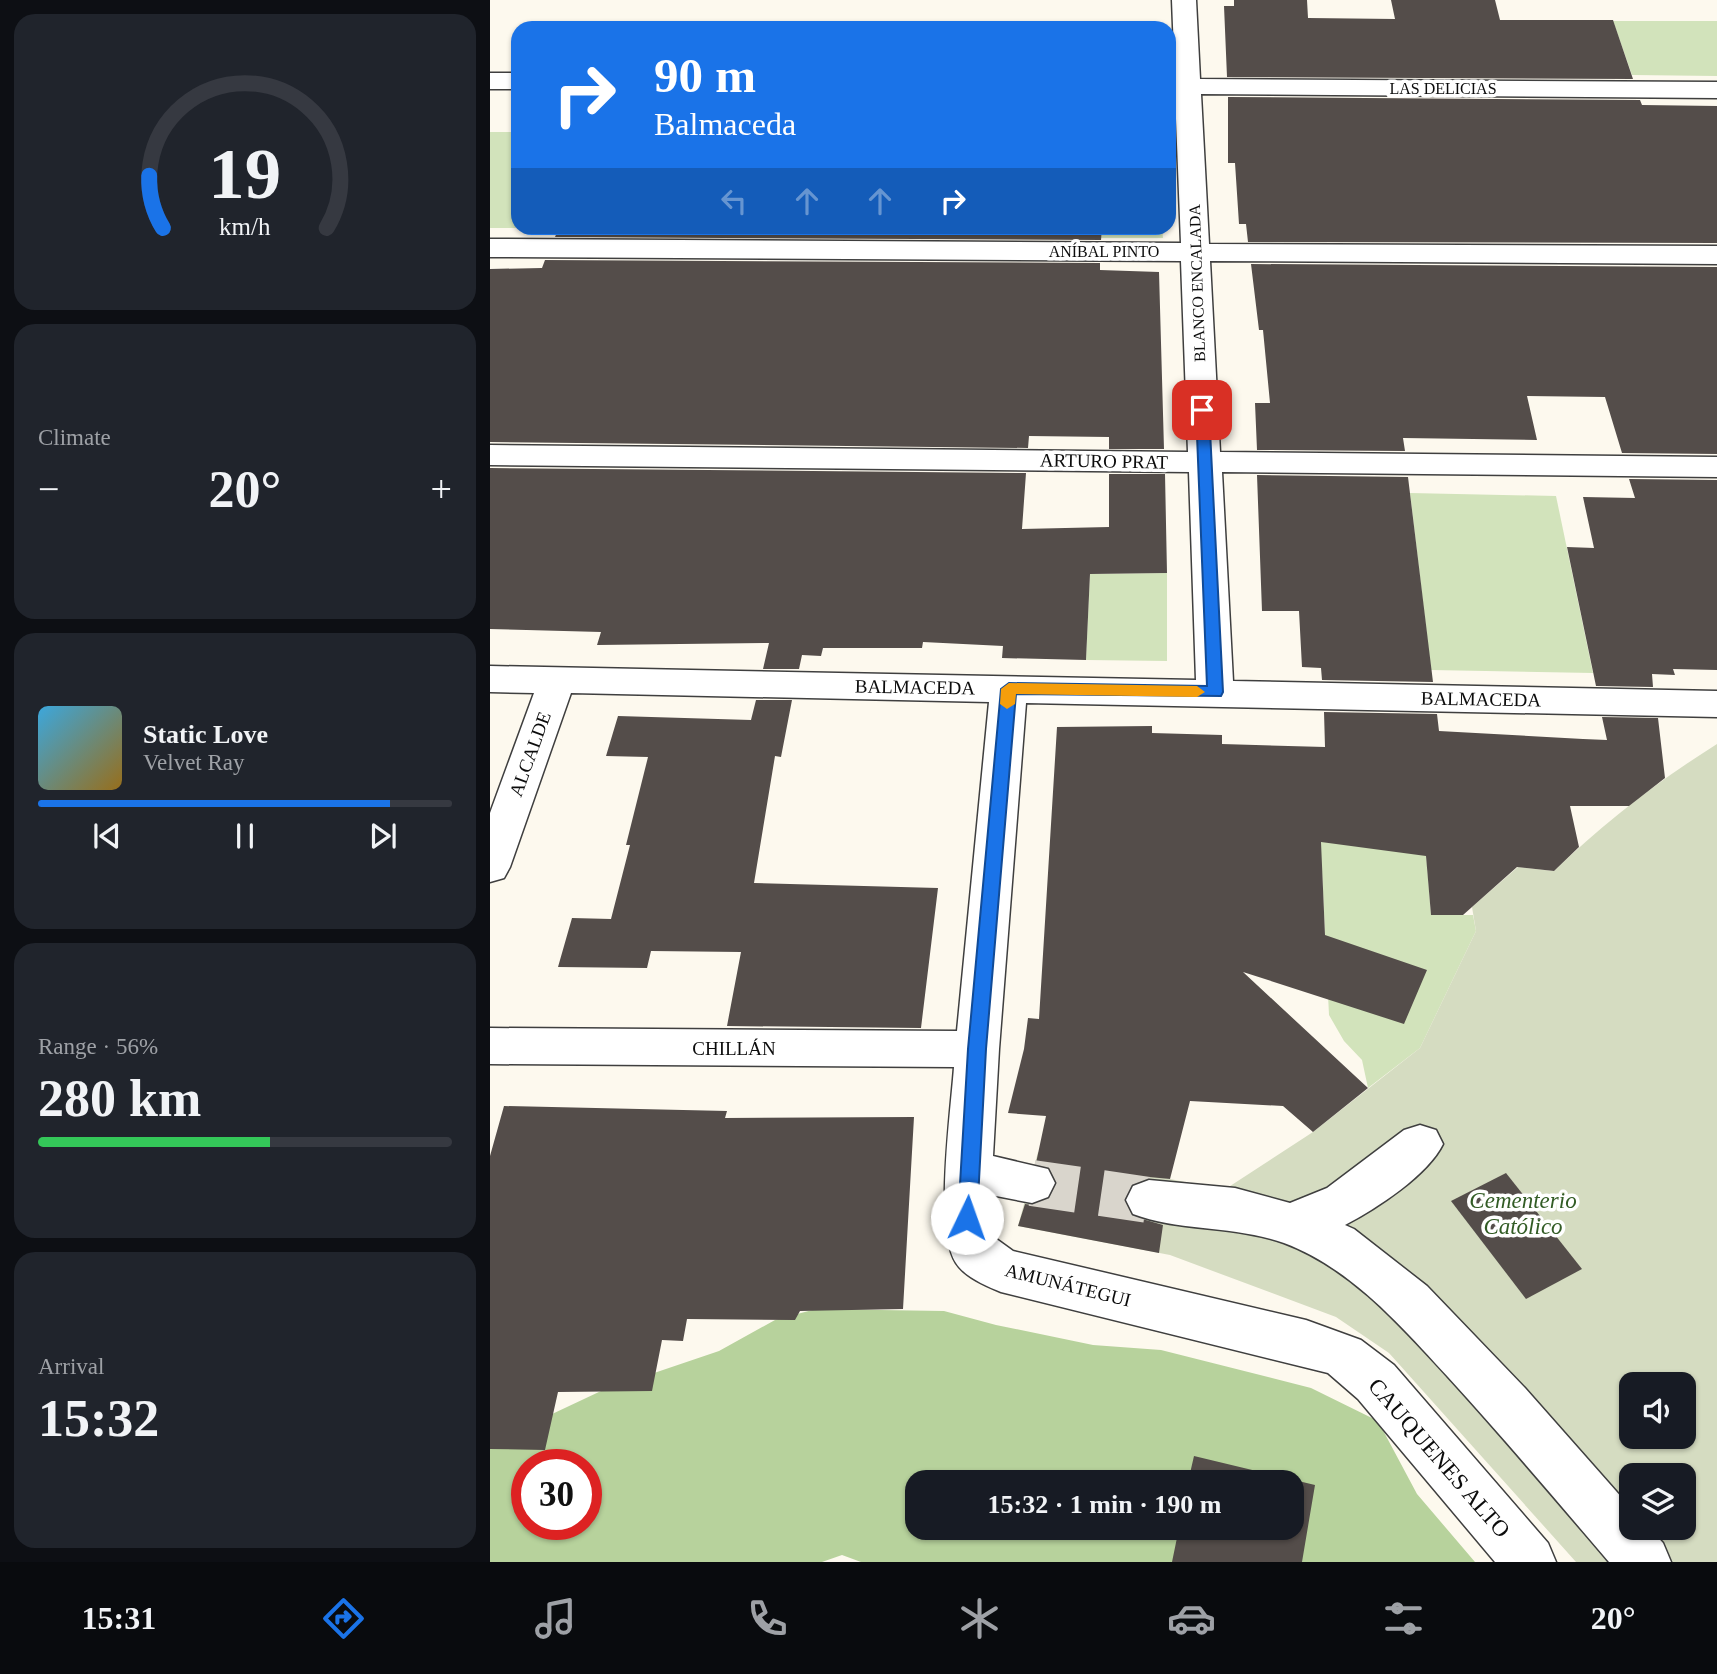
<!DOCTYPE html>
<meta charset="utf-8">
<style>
:root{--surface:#171b24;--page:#20242c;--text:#f1f3f6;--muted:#9ea1a6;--line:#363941;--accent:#1a73e8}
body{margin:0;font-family:Georgia,serif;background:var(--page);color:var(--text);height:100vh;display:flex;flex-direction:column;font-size:26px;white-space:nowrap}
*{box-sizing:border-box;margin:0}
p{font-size:23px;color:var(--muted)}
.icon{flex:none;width:38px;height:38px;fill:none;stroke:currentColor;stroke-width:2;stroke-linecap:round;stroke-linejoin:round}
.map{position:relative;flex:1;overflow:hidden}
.sheet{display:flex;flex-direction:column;gap:14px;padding:14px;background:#0d0f14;width:490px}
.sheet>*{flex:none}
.guide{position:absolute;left:21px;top:21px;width:665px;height:214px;border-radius:21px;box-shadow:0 2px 5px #0004;background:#1a73e8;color:#fff;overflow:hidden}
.controls{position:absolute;left:1129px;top:1372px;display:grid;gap:14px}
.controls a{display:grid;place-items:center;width:77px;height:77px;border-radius:14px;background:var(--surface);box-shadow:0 2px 5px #0004;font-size:35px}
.speed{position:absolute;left:21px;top:1449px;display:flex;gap:14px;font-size:35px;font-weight:700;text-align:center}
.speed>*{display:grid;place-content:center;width:91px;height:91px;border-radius:50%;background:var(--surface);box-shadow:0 2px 5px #0004;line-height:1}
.speed .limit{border:10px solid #d22;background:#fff;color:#111}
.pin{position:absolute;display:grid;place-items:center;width:60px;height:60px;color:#fff;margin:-30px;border-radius:14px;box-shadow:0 4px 10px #0006}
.me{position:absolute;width:77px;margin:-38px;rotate:3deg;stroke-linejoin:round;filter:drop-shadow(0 0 5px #0008)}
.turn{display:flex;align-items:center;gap:24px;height:147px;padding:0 28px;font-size:32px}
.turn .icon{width:91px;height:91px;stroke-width:2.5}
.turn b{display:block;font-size:49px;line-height:60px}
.lanes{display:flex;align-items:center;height:66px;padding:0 28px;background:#0003;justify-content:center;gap:35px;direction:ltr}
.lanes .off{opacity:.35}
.big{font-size:52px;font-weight:700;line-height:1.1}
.sheet .widget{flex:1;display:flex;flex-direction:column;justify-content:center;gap:10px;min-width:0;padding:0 24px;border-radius:21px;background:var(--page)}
.sheet .dial{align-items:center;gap:0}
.dial svg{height:182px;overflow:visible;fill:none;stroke:var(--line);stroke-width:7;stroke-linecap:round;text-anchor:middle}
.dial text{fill:var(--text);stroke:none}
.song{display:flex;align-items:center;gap:21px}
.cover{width:84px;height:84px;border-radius:10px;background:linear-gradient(135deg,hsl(200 70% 55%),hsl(40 70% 35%))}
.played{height:7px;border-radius:4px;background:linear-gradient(90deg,var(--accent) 85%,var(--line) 85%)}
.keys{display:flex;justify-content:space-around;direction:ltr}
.heat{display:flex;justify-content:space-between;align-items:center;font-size:38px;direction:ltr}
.charge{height:10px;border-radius:5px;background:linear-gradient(90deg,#34c759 56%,var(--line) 0)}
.trip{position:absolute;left:415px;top:1470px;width:399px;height:70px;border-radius:21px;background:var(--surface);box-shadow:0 2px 5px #0004;font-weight:700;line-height:70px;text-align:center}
.menu{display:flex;height:112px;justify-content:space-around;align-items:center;background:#090b0e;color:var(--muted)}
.menu .icon{width:49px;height:49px}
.menu .current{color:var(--accent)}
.menu b{font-size:32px;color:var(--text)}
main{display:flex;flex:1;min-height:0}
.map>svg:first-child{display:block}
</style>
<main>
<section class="sheet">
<div class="widget dial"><svg viewBox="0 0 100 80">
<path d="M14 69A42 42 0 1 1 86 69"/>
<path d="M14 69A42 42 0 0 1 8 46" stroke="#1a73e8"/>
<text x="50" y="56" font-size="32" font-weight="700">19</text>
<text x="50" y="72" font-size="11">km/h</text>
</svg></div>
<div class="widget"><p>Climate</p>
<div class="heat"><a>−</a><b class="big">20°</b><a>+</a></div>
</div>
<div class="widget">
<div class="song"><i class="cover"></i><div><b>Static Love</b><p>Velvet Ray</p></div></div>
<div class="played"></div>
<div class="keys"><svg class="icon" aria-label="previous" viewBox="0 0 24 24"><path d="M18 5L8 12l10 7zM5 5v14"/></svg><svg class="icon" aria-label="pause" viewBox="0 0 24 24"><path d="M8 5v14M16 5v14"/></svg><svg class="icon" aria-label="next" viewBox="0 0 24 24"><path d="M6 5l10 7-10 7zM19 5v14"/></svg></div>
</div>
<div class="widget"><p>Range · 56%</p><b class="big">280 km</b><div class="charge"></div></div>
<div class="widget"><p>Arrival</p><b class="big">15:32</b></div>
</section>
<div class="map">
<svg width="1227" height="1562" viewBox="0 0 1227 1562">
<rect width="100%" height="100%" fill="#fdf9ee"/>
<!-- green -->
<g fill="#d2e3bb">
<polygon points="1123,21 1227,21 1227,76 1142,75"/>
<polygon points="0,132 28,132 26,228 0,228"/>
<polygon points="612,228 672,228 673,238 611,238"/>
<polygon points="920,493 1066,496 1103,673 941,670"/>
<polygon points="677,573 677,661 596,660 600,574"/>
<polygon points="932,803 941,915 983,915 986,931 930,1048 878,1088 872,1060 854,1041 839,1015 832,871 619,814"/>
</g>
<!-- forest -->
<path fill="#b7d29c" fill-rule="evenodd" d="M326 1309 454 1311 506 1325 603 1345 671 1350 821 1388 888 1421 927 1494 985 1562H371L352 1555 332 1562H0V1437L43 1423 111 1391 229 1351 285 1320ZM37 1465H96V1524H37ZM427 1482H802V1528H427Z"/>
<!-- cemetery -->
<path fill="#d5dcc1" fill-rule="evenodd" d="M1227 744V1562H1086L899 1353 846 1317 680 1255 528 1226 548 1152 734 1190 823 1132 930 1048 986 931 982 907 1028 867 1064 871C1114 823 1168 781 1227 744ZM1141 1384H1194V1437H1141ZM1141 1475H1194V1528H1141Z"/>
<!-- building -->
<g fill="#544d4a">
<polygon points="744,0 817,0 818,18 905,19 901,0 1005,0 1010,20 1123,20 1143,79 737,77 734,6 744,6"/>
<polygon points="738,97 1150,100 1152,105 1227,106 1227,243 758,242 756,224 749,224 745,163 738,163"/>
<polygon points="69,228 612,228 611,240 65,237"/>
<polygon points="55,260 610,263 610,270 669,272 674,449 619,449 619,437 539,436 538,448 0,442 0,269 52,268"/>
<polygon points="761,264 1227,267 1227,454 1132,453 1115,397 1037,396 1047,440 913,438 915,451 767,450 765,403 780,403 773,330 769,330"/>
<polygon points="0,468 536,473 532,529 619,527 619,474 675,474 677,573 600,574 596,660 512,658 513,646 433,642 432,648 333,648 331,656 312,655 309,669 273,669 279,643 107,645 111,632 0,629"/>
<polygon points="767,475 918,477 943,682 832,680 831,668 812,667 809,611 772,611"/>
<polygon points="1139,479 1227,480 1227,670 1183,669 1185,675 1162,674 1163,687 1106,686 1077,547 1104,548 1093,497 1145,498"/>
<polygon points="266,700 302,700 291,757 285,756 264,883 448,888 431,1028 237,1026 251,952 161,951 157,968 68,967 82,918 121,919 140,845 136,845 158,757 116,756 128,716 261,720"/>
<polygon points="834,712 947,714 949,731 1093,739 1117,740 1112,717 1168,718 1175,778 1139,806 1080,806 1089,847 1064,871 1027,867 973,915 941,915 936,856 831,842 835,935 937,970 914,1024 753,972 878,1088 823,1132 793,1106 700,1101 680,1179 659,1177 642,1184 634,1199 642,1216 673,1225 669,1253 528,1226 535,1204 543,1205 559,1199 567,1184 560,1168 546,1163 556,1116 518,1113 534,1049 538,1018 549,1019 567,727 662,726 662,733 732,735 732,744 835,747"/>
<polygon points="14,1106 237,1111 235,1118 424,1117 413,1309 310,1311 305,1320 197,1319 193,1341 172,1340 162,1391 68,1392 55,1450 0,1449 0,1156"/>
<polygon points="1016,1173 1092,1269 1036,1299 961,1201"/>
<polygon points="704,1456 825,1485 812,1562 682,1562 689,1528 802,1528 802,1482 698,1482"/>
</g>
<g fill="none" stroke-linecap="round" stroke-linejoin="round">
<!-- minor-tunnel -->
<polyline stroke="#d9d5cc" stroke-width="46" stroke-dasharray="46 24" stroke-linecap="butt" points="542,1183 659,1200"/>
<!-- minor casing -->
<g stroke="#3f3f3f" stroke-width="3">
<g id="minor">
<path d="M682 0H706L710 79 1227 82V98L711 94 719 244 1227 246V264L720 261 730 452 1227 457V477L732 472 743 681 1227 691V717L536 703 509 1049 503 1156 558 1169 565 1183 558 1197 542 1203 501 1195 500 1218 505 1238 523 1251 816 1320 871 1340 904 1365 1058 1543 1066 1562H1005L868 1399 838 1373 511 1292C496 1286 475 1277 466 1263 444 1229 461 1111 464 1067L0 1064V1028L467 1031 499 702 81 693 20 867 14 878 0 882V813L44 693 0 692V666L706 680 699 472 0 465V445L698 452 691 261 0 257V239L691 243 685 94H679V78H685Z"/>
<rect x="0" y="73" width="28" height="16"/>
<path d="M930 1125 946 1130 953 1144C938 1175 886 1209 855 1225L864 1229 937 1286 1035 1388 1141 1508V1528H1159L1173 1543 1181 1562H1119C1066 1500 1013 1437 958 1377 911 1326 861 1268 794 1243 743 1225 690 1232 643 1214L636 1200 643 1186 659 1180 745 1188 800 1203 837 1188 914 1130Z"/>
</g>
</g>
<!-- minor -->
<use href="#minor" fill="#fff" fill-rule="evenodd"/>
</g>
<!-- route -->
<polygon fill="#1a73e8" stroke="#114b97" stroke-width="2" points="712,406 719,410 733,692 731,696 526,694 496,1049 487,1218 484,1224 477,1227 470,1224 468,1218 478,1049 511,689 519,683 717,686 706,410"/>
<!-- slow -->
<polygon fill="#f59e0b" points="519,683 707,686 715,692 707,697 526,694 525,704 517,709 510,704 511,689"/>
<g text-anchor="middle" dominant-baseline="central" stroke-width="7" stroke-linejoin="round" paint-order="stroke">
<!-- far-street labels -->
<g font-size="16" fill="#0c0c0c" stroke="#fff">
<text x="953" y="88">LAS DELICIAS</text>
<text x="614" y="251">ANÍBAL PINTO</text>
<text transform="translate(707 283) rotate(-92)">BLANCO ENCALADA</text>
</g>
<!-- street labels -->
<g font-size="19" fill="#0c0c0c" stroke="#fff">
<text transform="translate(614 461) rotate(1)">ARTURO PRAT</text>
<text transform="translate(425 687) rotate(1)">BALMACEDA</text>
<text transform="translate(991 699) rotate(1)">BALMACEDA</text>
<text transform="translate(40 754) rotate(-70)">ALCALDE</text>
<text x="244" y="1048">CHILLÁN</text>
<text transform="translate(578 1285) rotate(14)">AMUNÁTEGUI</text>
</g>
<!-- near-park labels -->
<g font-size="23" font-style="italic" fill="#325c25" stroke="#fff">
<text x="1033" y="1200">Cementerio<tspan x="1033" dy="26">Católico</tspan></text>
</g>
<!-- near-street labels -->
<g font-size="23" fill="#0c0c0c" stroke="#fff">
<text transform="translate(949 1458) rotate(49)">CAUQUENES ALTO</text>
</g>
</g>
</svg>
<div class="controls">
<a><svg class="icon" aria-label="sound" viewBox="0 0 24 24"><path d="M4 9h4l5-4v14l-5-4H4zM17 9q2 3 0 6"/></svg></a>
<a><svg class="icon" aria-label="layers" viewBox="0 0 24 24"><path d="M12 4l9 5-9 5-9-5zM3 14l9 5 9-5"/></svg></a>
</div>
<div class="speed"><div class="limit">30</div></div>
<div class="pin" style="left:712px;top:410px;background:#d93025"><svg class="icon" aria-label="arrive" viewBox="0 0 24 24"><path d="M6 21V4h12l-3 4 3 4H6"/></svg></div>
<svg class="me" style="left:477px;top:1218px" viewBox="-20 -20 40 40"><circle r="19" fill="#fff"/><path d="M0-13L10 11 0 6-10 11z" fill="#1a73e8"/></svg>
<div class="trip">15:32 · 1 min · 190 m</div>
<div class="guide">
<div class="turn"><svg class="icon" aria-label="right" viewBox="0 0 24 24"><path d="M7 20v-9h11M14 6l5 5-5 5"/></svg><div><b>90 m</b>Balmaceda</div></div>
<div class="lanes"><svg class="icon off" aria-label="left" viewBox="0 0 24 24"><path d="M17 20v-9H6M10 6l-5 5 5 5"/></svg><svg class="icon off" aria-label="ahead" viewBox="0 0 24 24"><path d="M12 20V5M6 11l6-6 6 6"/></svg><svg class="icon off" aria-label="ahead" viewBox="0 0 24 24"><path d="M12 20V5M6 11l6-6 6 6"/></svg><svg class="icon" aria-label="right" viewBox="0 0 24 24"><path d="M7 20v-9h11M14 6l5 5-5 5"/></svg></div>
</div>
</div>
</main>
<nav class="menu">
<b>15:31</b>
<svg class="icon current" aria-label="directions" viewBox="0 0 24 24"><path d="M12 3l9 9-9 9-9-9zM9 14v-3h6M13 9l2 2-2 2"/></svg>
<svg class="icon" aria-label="music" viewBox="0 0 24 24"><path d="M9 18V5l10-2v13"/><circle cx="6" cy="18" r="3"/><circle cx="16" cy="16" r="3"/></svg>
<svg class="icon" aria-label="phone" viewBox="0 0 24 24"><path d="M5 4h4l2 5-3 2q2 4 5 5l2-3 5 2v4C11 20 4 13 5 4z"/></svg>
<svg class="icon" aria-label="climate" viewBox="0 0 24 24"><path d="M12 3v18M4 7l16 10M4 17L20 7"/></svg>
<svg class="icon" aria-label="car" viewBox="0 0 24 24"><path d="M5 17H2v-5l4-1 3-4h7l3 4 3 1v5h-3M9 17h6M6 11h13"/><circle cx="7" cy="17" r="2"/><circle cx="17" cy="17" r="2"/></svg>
<svg class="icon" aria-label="filters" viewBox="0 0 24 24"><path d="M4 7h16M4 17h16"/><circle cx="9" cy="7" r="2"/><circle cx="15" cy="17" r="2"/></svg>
<b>20°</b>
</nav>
